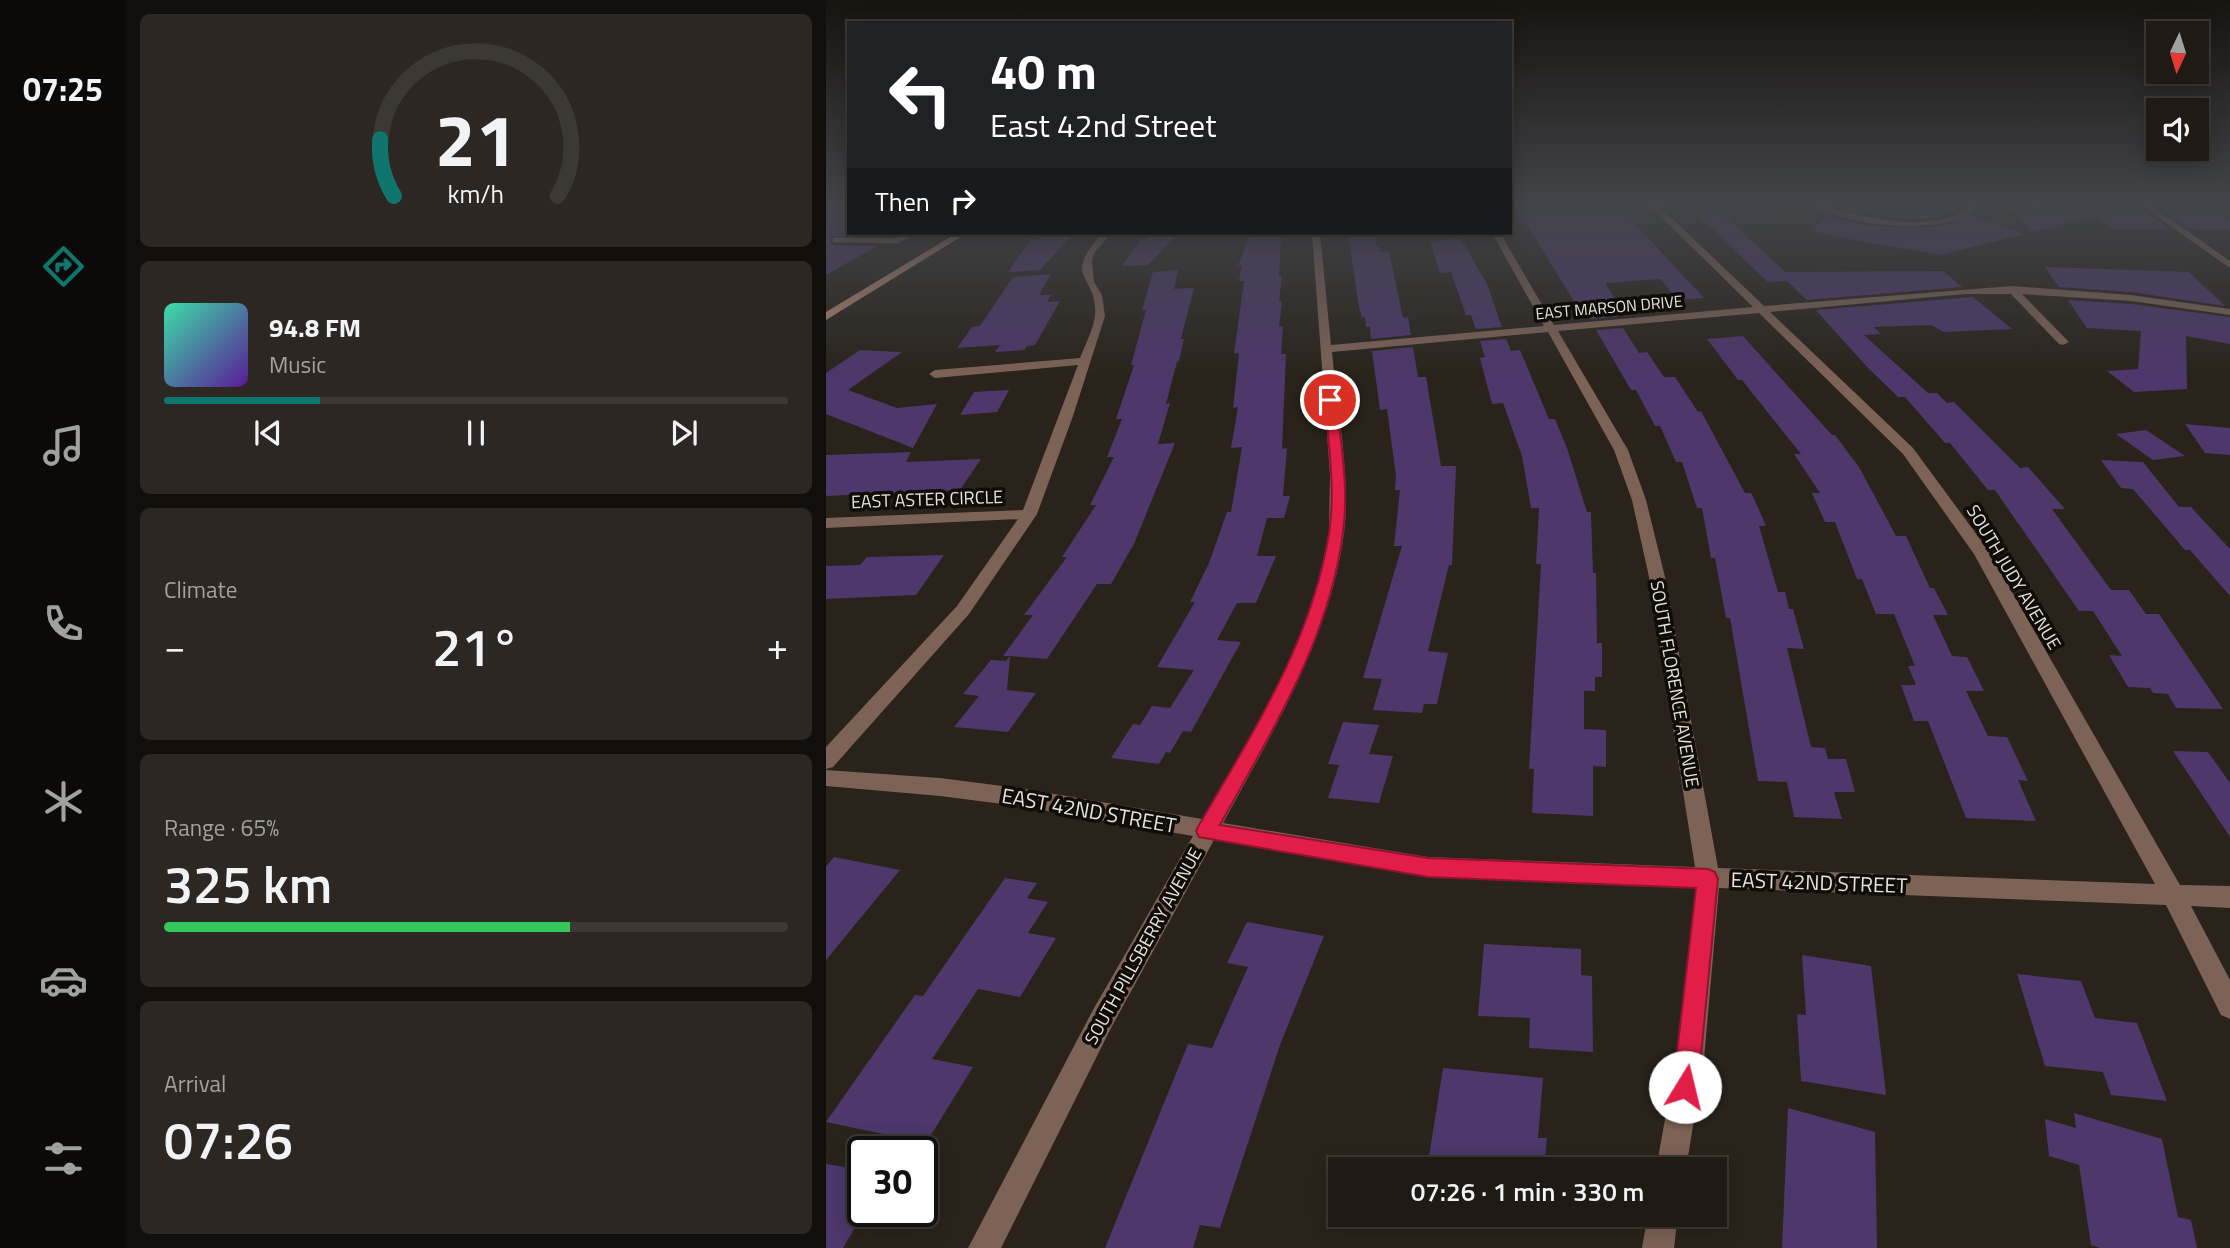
<!DOCTYPE html>
<meta charset="utf-8">
<style>
:root{--surface:#1f1a14;--page:#2c2722;--text:#f1f3f6;--muted:#a1a1a0;--line:#3c3834;--accent:#0f766e}
body{margin:0;font-family:"Titillium Web",sans-serif;background:var(--page);color:var(--text);height:100vh;display:flex;flex-direction:column;font-size:26px;white-space:nowrap}
*{box-sizing:border-box;margin:0}
p{font-size:23px;color:var(--muted)}
.icon{flex:none;width:38px;height:38px;fill:none;stroke:currentColor;stroke-width:2;stroke-linecap:round;stroke-linejoin:round}
.map{position:relative;flex:1;overflow:hidden}
.side{display:flex;flex-direction:column;gap:14px;padding:14px;background:#110e0b;width:700px}
.side>*{flex:none}
.top-card{position:absolute;left:21px;top:21px;width:665px;height:214px;border-radius:0px;box-shadow:0 4px 18px #0003,0 0 0 2px var(--line);background:#202124;color:#fff;overflow:hidden}
.needle{width:46px;rotate:184deg}
.fabs{position:absolute;left:1320px;top:21px;display:grid;gap:14px}
.fabs a{display:grid;place-items:center;width:63px;height:63px;border-radius:0px;background:var(--surface);box-shadow:0 4px 18px #0003,0 0 0 2px var(--line);font-size:35px}
.speed{position:absolute;left:21px;top:1136px;display:flex;gap:14px;font-size:35px;font-weight:700;text-align:center}
.speed>*{display:grid;place-content:center;width:91px;height:91px;border-radius:50%;background:var(--surface);box-shadow:0 4px 18px #0003,0 0 0 2px var(--line);line-height:1}
.speed .limit{border:4px solid #111;border-radius:10px;background:#fff;color:#111}
.pin{position:absolute;display:grid;place-items:center;width:60px;height:60px;color:#fff;margin:-30px;border:4px solid #fff;border-radius:50%;box-shadow:0 2px 7px #0007}
.me{position:absolute;width:77px;margin:-38px;rotate:9deg;stroke-linejoin:round;filter:drop-shadow(0 0 5px #0008)}
.turn{display:flex;align-items:center;gap:24px;height:147px;padding:0 28px;font-size:32px}
.turn .icon{width:91px;height:91px;stroke-width:2.5}
.turn b{display:block;font-size:49px;line-height:60px}
.then{display:flex;align-items:center;height:66px;padding:0 28px;background:#0003;gap:14px;font-size:26px}
.big{font-size:52px;font-weight:600;line-height:1.1}
.side .tile{flex:1;display:flex;flex-direction:column;justify-content:center;gap:10px;min-width:0;padding:0 24px;border-radius:10px;background:var(--page)}
.side .dial{align-items:center;gap:0}
.dial svg{height:182px;overflow:visible;fill:none;stroke:var(--line);stroke-width:7;stroke-linecap:round;text-anchor:middle}
.dial text{fill:var(--text);stroke:none}
.song{display:flex;align-items:center;gap:21px}
.cover{width:84px;height:84px;border-radius:10px;background:linear-gradient(135deg,hsl(160 70% 55%),hsl(270 70% 35%))}
.played{height:7px;border-radius:4px;background:linear-gradient(90deg,var(--accent) 25%,var(--line) 25%)}
.keys{display:flex;justify-content:space-around;direction:ltr}
.heat{display:flex;justify-content:space-between;align-items:center;font-size:38px;direction:ltr}
.charge{height:10px;border-radius:5px;background:linear-gradient(90deg,#34c759 65%,var(--line) 0)}
.trip{position:absolute;left:502px;top:1157px;width:399px;height:70px;border-radius:0px;background:var(--surface);box-shadow:0 4px 18px #0003,0 0 0 2px var(--line);font-weight:600;line-height:70px;text-align:center}
main{display:flex;flex:1;min-height:0}
.tabs{display:flex;flex-direction:column;width:126px;justify-content:space-around;align-items:center;background:#0c0a08;color:var(--muted)}
.tabs .icon{width:49px;height:49px}
.tabs .selected{color:var(--accent)}
.tabs b{font-size:32px;color:var(--text)}
.map>svg:first-child{display:block}
</style>
<main>
<nav class="tabs">
<b>07:25</b>
<svg class="icon selected" aria-label="directions" viewBox="0 0 24 24"><path d="M12 3l9 9-9 9-9-9zM9 14v-3h6M13 9l2 2-2 2"/></svg>
<svg class="icon" aria-label="music" viewBox="0 0 24 24"><path d="M9 18V5l10-2v13"/><circle cx="6" cy="18" r="3"/><circle cx="16" cy="16" r="3"/></svg>
<svg class="icon" aria-label="phone" viewBox="0 0 24 24"><path d="M5 4h4l2 5-3 2q2 4 5 5l2-3 5 2v4C11 20 4 13 5 4z"/></svg>
<svg class="icon" aria-label="climate" viewBox="0 0 24 24"><path d="M12 3v18M4 7l16 10M4 17L20 7"/></svg>
<svg class="icon" aria-label="car" viewBox="0 0 24 24"><path d="M5 17H2v-5l4-1 3-4h7l3 4 3 1v5h-3M9 17h6M6 11h13"/><circle cx="7" cy="17" r="2"/><circle cx="17" cy="17" r="2"/></svg>
<svg class="icon" aria-label="filters" viewBox="0 0 24 24"><path d="M4 7h16M4 17h16"/><circle cx="9" cy="7" r="2"/><circle cx="15" cy="17" r="2"/></svg>
</nav>
<section class="side">
<div class="tile dial"><svg viewBox="0 0 100 80">
<path d="M14 69A42 42 0 1 1 86 69"/>
<path d="M14 69A42 42 0 0 1 8 44" stroke="#0f766e"/>
<text x="50" y="56" font-size="32" font-weight="700">21</text>
<text x="50" y="72" font-size="11">km/h</text>
</svg></div>
<div class="tile">
<div class="song"><i class="cover"></i><div><b>94.8 FM</b><p>Music</p></div></div>
<div class="played"></div>
<div class="keys"><svg class="icon" aria-label="previous" viewBox="0 0 24 24"><path d="M18 5L8 12l10 7zM5 5v14"/></svg><svg class="icon" aria-label="pause" viewBox="0 0 24 24"><path d="M8 5v14M16 5v14"/></svg><svg class="icon" aria-label="next" viewBox="0 0 24 24"><path d="M6 5l10 7-10 7zM19 5v14"/></svg></div>
</div>
<div class="tile"><p>Climate</p>
<div class="heat"><a>−</a><b class="big">21°</b><a>+</a></div>
</div>
<div class="tile"><p>Range · 65%</p><b class="big">325 km</b><div class="charge"></div></div>
<div class="tile"><p>Arrival</p><b class="big">07:26</b></div>
</section>
<div class="map">
<svg width="1404" height="1248" viewBox="0 0 1404 1248">
<rect width="100%" height="100%" fill="#29231b"/>
<!-- building -->
<g fill="#4d376b">
<polygon points="699,202 751,203 751,213 768,212 764,202 793,202 809,224 878,298 851,300 835,279 779,283 791,302 781,303 790,317 764,319 759,311 754,311 700,223 695,224 686,204"/>
<polygon points="858,202 885,202 959,272 1117,271 1136,287 981,300 961,281 942,282"/>
<polygon points="1022,202 1051,202 1075,207 1109,202 1132,210 1113,217 1081,219 1014,208"/>
<polygon points="1179,202 1292,204 1292,208 1315,209 1344,229 1288,229 1271,216 1206,232"/>
<polygon points="23,205 23,233 74,233 69,236 6,236 4,242 8,245 51,246 0,275 0,216"/>
<polygon points="1335,209 1388,210 1404,220 1404,230 1363,229"/>
<polygon points="1145,215 1199,234 1114,255 1006,236 984,230 1003,216 1040,225 1091,228 1116,226"/>
<polygon points="221,233 248,233 214,270 182,272 205,239 212,239"/>
<polygon points="326,233 352,233 322,265 296,266 315,239 321,239"/>
<polygon points="425,233 455,235 453,276 456,276 453,301 456,301 453,327 457,326 455,354 460,354 456,449 461,448 457,496 464,496 458,518 441,518 431,556 450,556 430,603 411,603 391,640 415,642 365,732 357,731 344,753 340,752 333,764 285,758 307,724 314,725 326,706 344,708 368,670 331,667 369,602 364,602 383,563 401,512 405,512 416,447 405,448 412,407 407,408 413,353 408,354 418,281 413,281 416,265 412,266"/>
<polygon points="522,233 549,233 550,246 553,246 554,252 563,251 577,318 582,317 585,335 545,339 544,327 540,327 539,317 536,318 533,307"/>
<polygon points="635,239 661,284 676,327 650,329 645,315 640,315 625,272 614,273 604,241"/>
<polygon points="1219,267 1363,272 1399,306 1305,292 1233,287"/>
<polygon points="352,270 348,289 368,288 355,339 358,339 353,361 351,362 340,404 344,403 332,444 349,443 308,544 285,584 271,584 221,659 184,656 181,690 210,693 182,732 128,727 153,696 137,694 165,660 180,661 184,656 177,656 207,615 198,615 241,557 236,557 270,505 264,505 288,457 281,457 296,419 290,419 308,365 305,365 320,310 316,310 327,272"/>
<polygon points="225,274 213,295 225,295 221,302 234,301 209,345 201,346 198,350 169,352 174,345 131,348 146,327 154,326 187,277"/>
<polygon points="1147,297 1186,329 1118,332 1105,325 1048,327 1055,334 1038,335 1102,393 1111,393 1121,403 1128,402 1194,468 1202,467 1239,509 1226,509 1285,590 1303,590 1320,614 1333,614 1397,709 1350,708 1342,694 1327,693 1324,688 1302,687 1283,655 1296,656 1267,611 1253,611 1169,490 1162,490 1124,443 1119,443 1079,397 1072,397 1040,366 990,310"/>
<polygon points="1242,300 1305,304 1404,317 1404,344 1360,336 1361,389 1308,392 1281,371 1312,369 1315,331 1261,328"/>
<polygon points="797,328 813,353 821,352 838,377 849,377 872,412 875,411 919,493 925,493 930,503 940,526 933,526 952,592 959,592 963,609 967,609 978,649 961,648 985,747 999,748 1002,759 1020,759 1029,792 1008,792 1016,819 968,817 961,782 932,781 904,618 900,618 889,558 885,558 876,508 871,508 856,462 850,462 834,426 829,426 810,390 805,390 770,330"/>
<polygon points="917,336 1006,435 1009,435 1033,467 1070,536 1080,536 1104,588 1108,588 1122,615 1107,615 1126,656 1141,657 1158,691 1140,691 1162,736 1181,737 1202,781 1192,780 1210,821 1140,818 1102,721 1088,721 1075,685 1090,685 1082,666 1089,666 1068,614 1050,614 1036,579 1031,579 1009,522 999,522 986,493 994,493 968,454 975,454 916,380 912,380 881,339"/>
<polygon points="680,339 685,351 694,350 723,419 729,419 741,448 761,512 765,512 767,573 770,573 771,643 776,643 776,677 769,677 769,691 758,691 758,729 780,730 780,767 767,766 767,816 706,813 708,769 703,769 715,564 710,564 713,508 705,508 696,456 677,403 666,404 654,358 659,357 654,341"/>
<polygon points="587,347 592,377 600,377 615,466 630,466 626,565 623,565 602,651 622,653 611,704 598,704 596,713 547,710 556,679 537,678 576,546 568,546 574,490 569,490 570,476 561,409 554,410 546,351"/>
<polygon points="34,350 76,352 22,390 71,408 111,404 87,448 0,414 0,373"/>
<polygon points="183,390 171,412 134,415 148,392"/>
<polygon points="1359,424 1404,428 1404,455 1379,453"/>
<polygon points="1320,430 1359,456 1327,460 1290,434"/>
<polygon points="85,452 80,462 155,459 134,490 0,496 0,455"/>
<polygon points="1275,460 1317,462 1353,507 1365,507 1404,549 1404,596 1364,550 1359,550 1307,489 1295,488"/>
<polygon points="118,555 90,595 0,599 0,566 34,565 41,557"/>
<polygon points="517,722 553,725 543,754 567,756 553,803 502,798 513,765 502,764"/>
<polygon points="1347,751 1382,752 1404,783 1404,837"/>
<polygon points="8,857 74,870 0,960 0,867"/>
<polygon points="179,878 211,883 201,898 222,902 202,933 230,938 194,997 152,989 106,1059 147,1067 100,1143 0,1122 89,995 97,996"/>
<polygon points="421,922 498,936 454,1045 394,1228 374,1225 367,1248 279,1248 362,1044 386,1048 422,967 401,963"/>
<polygon points="658,944 755,949 755,975 766,976 767,1052 703,1048 704,1018 652,1016"/>
<polygon points="976,955 1045,966 1060,1095 975,1081 971,1014 980,1015"/>
<polygon points="1191,974 1255,981 1269,1018 1311,1023 1341,1101 1285,1095 1277,1072 1219,1066"/>
<polygon points="617,1068 717,1078 712,1138 721,1138 718,1169 601,1169"/>
<polygon points="962,1108 1049,1132 1051,1248 956,1248"/>
<polygon points="1248,1113 1336,1139 1352,1217 1365,1220 1371,1248 1274,1248 1265,1245 1253,1165 1223,1156 1219,1119 1250,1128"/>
<polygon points="0,1164 37,1170 37,1214 17,1248 0,1248"/>
</g>
<g fill="none" stroke-linecap="round" stroke-linejoin="round">
<!-- service -->
<polyline stroke="#7d6256" stroke-width="5" points="9,240 71,241 86,233"/>
<!-- minor -->
<g fill="#7d6256" fill-rule="evenodd">
<path d="M820 202H829L938 306 1186 286 1305 295 1404 309V315L1305 301 1196 294 1241 340 1243 342 1237 345 1233 344 1185 294H1139L944 312 1087 448 1162 550 1354 885 1404 886V908L1365 906 1404 980V1019L1395 1015 1340 905 893 888 878 1059 860 1169H830L850 1059 870 887 602 877 388 840 285 1028 175 1248H142L267 1010 367 836 199 807 114 796 0 786V770L114 778 199 789 376 819 447 697 489 601 503 531 504 475 486 233H494L505 345 718 326 666 233H674L728 325 927 307ZM933 313 1077 454 1148 554 1329 884 892 868 839 577 820 500 802 450 732 331ZM722 332 788 450 806 500 823 577 869 867 602 857 397 823C447 731 504 639 518 533 525 479 511 407 506 352Z"/>
<path d="M980 202C993 202 1004 208 1017 211 1053 221 1110 231 1142 208L1140 202H1148L1150 209C1119 238 1013 226 980 202Z"/>
<polygon points="1310,202 1320,202 1404,261 1404,268"/>
<path d="M277 233H286L268 253 266 261 268 282 276 295 279 316 247 416 211 514 143 614 7 767 0 769V747L131 606 192 519 0 528V518L197 510 252 365 109 378 103 374 109 370 254 358C259 345 267 330 269 316 273 275 233 279 277 233Z"/>
<polygon points="822,1214 852,1214 848,1248 816,1248"/>
</g>
<!-- secondary -->
<polygon fill="#b08571" fill-rule="evenodd" points="131,233 141,233 0,320 0,312"/>
</g>
<!-- sky -->
<linearGradient id="sky" x2="0" y2="1"><stop stop-color="#17130f"/><stop offset="0.54" stop-color="#43454a"/><stop offset="1" stop-color="#43454a" stop-opacity="0"/></linearGradient>
<rect width="1404" height="377" fill="url(#sky)"/>
<!-- route -->
<path fill="#e11d48" stroke="#92132f" stroke-width="2" d="M504 396 510 400C515 443 523 489 517 532 504 639 445 732 394 825L602 858 882 869 889 872 892 879 872 1087 868 1096 859 1099 851 1096 847 1087 870 888 602 877 373 837 370 831 373 825C427 732 486 641 503 533 510 490 502 443 499 400Z"/>
<g text-anchor="middle" dominant-baseline="central" stroke-width="7" stroke-linejoin="round" paint-order="stroke">
<!-- far-street labels -->
<g font-size="16" fill="#e6e2dc" stroke="#100d09">
<text transform="translate(783 307) rotate(-5)">EAST MARSON DRIVE</text>
</g>
<!-- street labels -->
<g font-size="18" fill="#e6e2dc" stroke="#100d09">
<text transform="translate(101 499) rotate(-2)">EAST ASTER CIRCLE</text>
<text transform="translate(1188 577) rotate(59)">SOUTH JUDY AVENUE</text>
<text transform="translate(849 684) rotate(80)">SOUTH FLORENCE AVENUE</text>
<text transform="translate(317 946) rotate(-61)">SOUTH PILLSBERRY AVENUE</text>
</g>
<!-- near-street labels -->
<g font-size="21" fill="#e6e2dc" stroke="#100d09">
<text transform="translate(263 810) rotate(10)">EAST 42ND STREET</text>
<text transform="translate(993 882) rotate(2)">EAST 42ND STREET</text>
</g>
</g>
</svg>
<div class="fabs">
<a><svg class="needle" viewBox="-14 -14 28 28"><path d="M0-13l5 13h-10z" fill="#e53935"/><path d="M0 13l5-13h-10z" fill="#a1a1a0"/></svg></a>
<a><svg class="icon" aria-label="sound" viewBox="0 0 24 24"><path d="M4 9h4l5-4v14l-5-4H4zM17 9q2 3 0 6"/></svg></a>
</div>
<div class="speed"><div class="limit">30</div></div>
<div class="pin" style="left:504px;top:400px;background:#d93025"><svg class="icon" aria-label="arrive" viewBox="0 0 24 24"><path d="M6 21V4h12l-3 4 3 4H6"/></svg></div>
<svg class="me" style="left:859px;top:1087px" viewBox="-20 -20 40 40"><circle r="19" fill="#fff"/><path d="M0-13L10 11 0 6-10 11z" fill="#e11d48"/></svg>
<div class="trip">07:26 · 1 min · 330 m</div>
<div class="top-card">
<div class="turn"><svg class="icon" aria-label="left" viewBox="0 0 24 24"><path d="M17 20v-9H6M10 6l-5 5 5 5"/></svg><div><b>40 m</b>East 42nd Street</div></div>
<div class="then">Then<svg class="icon" aria-label="right" viewBox="0 0 24 24"><path d="M7 20v-9h11M14 6l5 5-5 5"/></svg></div>
</div>
</div>
</main>
